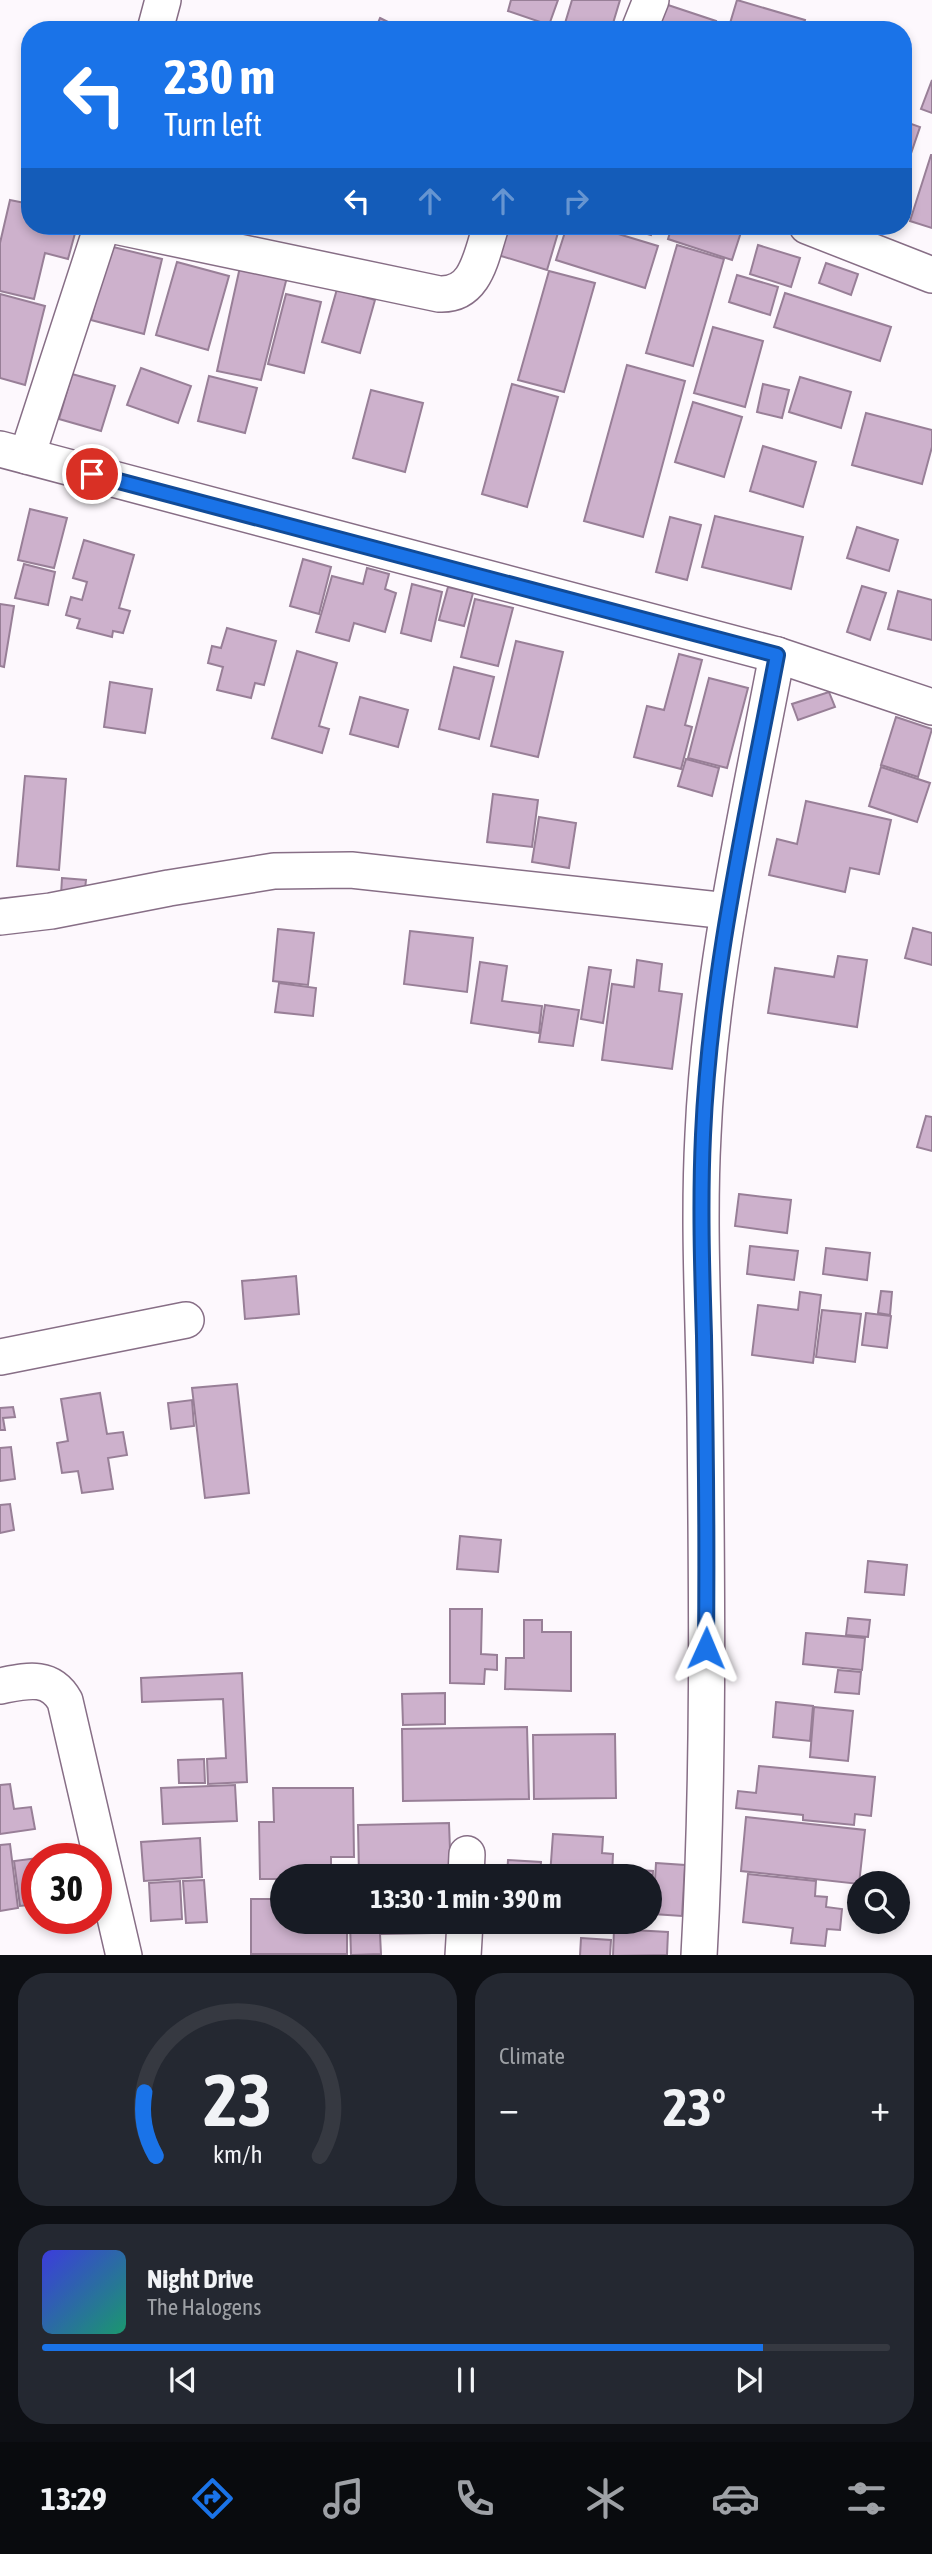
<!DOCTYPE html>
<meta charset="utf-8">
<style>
:root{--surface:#171b24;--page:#242831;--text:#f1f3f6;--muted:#9ea1a6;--line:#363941;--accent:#1a73e8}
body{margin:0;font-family:"Asap Condensed",sans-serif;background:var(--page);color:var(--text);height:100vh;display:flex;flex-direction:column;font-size:26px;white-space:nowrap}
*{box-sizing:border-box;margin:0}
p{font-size:23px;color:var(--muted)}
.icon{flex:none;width:38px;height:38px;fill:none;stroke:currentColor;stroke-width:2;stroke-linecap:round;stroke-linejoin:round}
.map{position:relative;height:1955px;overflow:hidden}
.sheet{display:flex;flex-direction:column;gap:18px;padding:18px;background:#0d0f14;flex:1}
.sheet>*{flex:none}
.banner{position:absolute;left:21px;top:21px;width:891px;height:214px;border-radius:28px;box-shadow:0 4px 10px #0003;background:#1a73e8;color:#fff;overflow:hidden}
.buttons{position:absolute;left:847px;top:1871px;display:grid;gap:14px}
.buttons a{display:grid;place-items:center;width:63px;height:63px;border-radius:50%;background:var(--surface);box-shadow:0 4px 10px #0003;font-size:35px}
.speed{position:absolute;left:21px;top:1843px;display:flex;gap:14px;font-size:35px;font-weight:700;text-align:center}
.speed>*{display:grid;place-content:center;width:91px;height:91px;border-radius:50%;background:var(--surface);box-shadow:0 4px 10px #0003;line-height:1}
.speed .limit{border:10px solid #d22;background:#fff;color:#111}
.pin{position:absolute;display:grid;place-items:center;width:60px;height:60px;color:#fff;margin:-30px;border:4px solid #fff;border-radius:50%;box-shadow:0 2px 7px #0007}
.me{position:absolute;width:77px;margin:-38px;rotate:1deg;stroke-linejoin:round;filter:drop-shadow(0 0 5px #0008)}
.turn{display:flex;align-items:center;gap:24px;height:147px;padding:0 28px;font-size:32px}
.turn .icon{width:91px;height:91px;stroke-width:2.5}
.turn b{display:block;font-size:49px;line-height:60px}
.lanes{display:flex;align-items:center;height:66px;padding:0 28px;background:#0003;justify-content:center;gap:35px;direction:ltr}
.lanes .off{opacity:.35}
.big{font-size:52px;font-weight:700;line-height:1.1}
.sheet .widget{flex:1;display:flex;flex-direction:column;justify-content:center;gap:10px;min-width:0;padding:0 24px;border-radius:28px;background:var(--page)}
.sheet .dial{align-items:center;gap:0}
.dial svg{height:182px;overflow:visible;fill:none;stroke:var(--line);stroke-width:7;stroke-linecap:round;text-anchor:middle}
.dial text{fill:var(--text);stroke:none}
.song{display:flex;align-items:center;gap:21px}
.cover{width:84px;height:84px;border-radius:10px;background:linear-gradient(135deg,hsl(240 70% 55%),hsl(160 70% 35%))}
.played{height:7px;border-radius:4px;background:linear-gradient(90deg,var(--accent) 85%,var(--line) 85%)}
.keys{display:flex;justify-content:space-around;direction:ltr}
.heat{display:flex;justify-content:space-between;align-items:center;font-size:38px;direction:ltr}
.sheet .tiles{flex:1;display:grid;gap:18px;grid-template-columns:1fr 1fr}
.widget:last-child{grid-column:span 2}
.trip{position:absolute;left:270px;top:1864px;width:392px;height:70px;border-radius:35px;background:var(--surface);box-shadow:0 4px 10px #0003;font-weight:700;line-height:70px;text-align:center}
.menu{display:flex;height:112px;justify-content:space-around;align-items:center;background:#090b0e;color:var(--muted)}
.menu .icon{width:49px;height:49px}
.menu .on{color:var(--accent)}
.menu b{font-size:32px;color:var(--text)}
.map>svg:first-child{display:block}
</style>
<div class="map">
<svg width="932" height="1956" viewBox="0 0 932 1956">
<rect width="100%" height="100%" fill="#fdf8fd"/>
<!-- building -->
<g fill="#cdb1cc" stroke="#987f97" stroke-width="2">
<polygon points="511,0 558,0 549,25 508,11"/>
<polygon points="572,0 620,0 611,30 563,30"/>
<polygon points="737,0 805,20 802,30 728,30"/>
<polygon points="665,4 716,21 713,30 657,30"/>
<polygon points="380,18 404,30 375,30"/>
<polygon points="932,80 932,113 921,109"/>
<polygon points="903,121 920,127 903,177"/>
<polygon points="931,155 932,155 932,228 910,221"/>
<polygon points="10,200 30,204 30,226 77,226 68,259 45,253 34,299 0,291 0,243"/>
<polygon points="506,226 560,226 547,270 498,255"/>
<polygon points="567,226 592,226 658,246 645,288 556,260"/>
<polygon points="618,226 654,226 651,235"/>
<polygon points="672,226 743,226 732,260 668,239"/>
<polygon points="677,245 724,259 693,366 646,353"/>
<polygon points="758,245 800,258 791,287 750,274"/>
<polygon points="109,246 162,259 144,334 91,320"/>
<polygon points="177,262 229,276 208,350 156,335"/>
<polygon points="826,263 858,274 851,295 819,283"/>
<polygon points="240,267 287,277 261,380 217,371"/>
<polygon points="549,271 595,283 564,392 518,380"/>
<polygon points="737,275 778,287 770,315 729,302"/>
<polygon points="337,289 375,300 360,353 322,342"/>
<polygon points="785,293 891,327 880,361 774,327"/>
<polygon points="0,294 45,306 25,385 0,378"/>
<polygon points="286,294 321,302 304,373 268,364"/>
<polygon points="713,327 763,341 745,407 694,393"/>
<polygon points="627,365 685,381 643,537 584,521"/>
<polygon points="141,368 191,386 178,423 127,405"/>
<polygon points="72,374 115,386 101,431 59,419"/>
<polygon points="209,376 257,388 245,433 198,421"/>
<polygon points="800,377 851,392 841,428 789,412"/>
<polygon points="512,384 558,397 527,507 482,494"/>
<polygon points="763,384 789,390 782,418 757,412"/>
<polygon points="371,390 423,403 405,472 353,458"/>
<polygon points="693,402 742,417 724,477 675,462"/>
<polygon points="866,413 932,430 932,447 922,484 852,465"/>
<polygon points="763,446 816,462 803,507 750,491"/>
<polygon points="30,509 67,518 54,568 18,560"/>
<polygon points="715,516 803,537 791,589 702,567"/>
<polygon points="670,517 701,525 687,580 656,572"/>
<polygon points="857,527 898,540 889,571 847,558"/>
<polygon points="84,540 134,555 119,608 130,611 123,633 113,631 112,637 77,628 80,619 66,615 71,597 82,600 87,582 73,578"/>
<polygon points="303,559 331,567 319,614 290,606"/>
<polygon points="24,564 55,572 48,605 15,598"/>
<polygon points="367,568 389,574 385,589 396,593 385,632 354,623 349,641 316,632 332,576 363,584"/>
<polygon points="412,584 442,592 431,641 401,633"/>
<polygon points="862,586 886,593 870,640 847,632"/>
<polygon points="448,587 473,593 464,626 439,620"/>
<polygon points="898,591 932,600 932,640 888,629"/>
<polygon points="475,599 513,608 498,666 461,657"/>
<polygon points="0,604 14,606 4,667 0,666"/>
<polygon points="227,628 276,641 264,685 255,683 251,698 217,690 223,667 208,663 212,646 221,648"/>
<polygon points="516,641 563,652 538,757 491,746"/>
<polygon points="297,651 337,663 319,726 329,729 322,753 272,738"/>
<polygon points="679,654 702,660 685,725 692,727 681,769 634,757 647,706 664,710"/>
<polygon points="454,667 494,677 479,739 439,729"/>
<polygon points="709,678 748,688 727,768 688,758"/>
<polygon points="110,682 152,689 145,733 104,727"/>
<polygon points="829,692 835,707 798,720 792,704"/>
<polygon points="360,697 408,710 398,747 350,734"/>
<polygon points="896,717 932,729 918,777 881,765"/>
<polygon points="686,759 719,768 712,796 678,786"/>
<polygon points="881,767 930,783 917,822 869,806"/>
<polygon points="25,776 66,779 59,870 17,866"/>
<polygon points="493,794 538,800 532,847 487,842"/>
<polygon points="806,801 891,820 879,874 850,868 845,892 769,875 777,839 797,844"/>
<polygon points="539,817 576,823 569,868 532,862"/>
<polygon points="62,878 86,880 84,898 61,895"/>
<polygon points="913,928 932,933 932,965 905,958"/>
<polygon points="278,929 314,933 308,985 273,981"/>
<polygon points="410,931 473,938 467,992 404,984"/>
<polygon points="838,956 867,960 857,1027 768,1013 775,968 834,977"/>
<polygon points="637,960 662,964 659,991 682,994 672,1069 602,1060 612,984 634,987"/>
<polygon points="480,962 507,966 502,1001 542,1006 539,1033 471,1023"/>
<polygon points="589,967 611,970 603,1023 581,1019"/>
<polygon points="279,983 316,988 313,1016 275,1012"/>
<polygon points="545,1005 579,1010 573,1046 539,1042"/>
<polygon points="926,1116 932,1117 932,1151 917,1147"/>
<polygon points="739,1194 791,1200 787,1233 735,1226"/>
<polygon points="750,1246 798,1251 794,1280 747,1274"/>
<polygon points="826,1248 870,1253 867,1280 823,1274"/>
<polygon points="296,1276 299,1314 245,1319 242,1281"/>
<polygon points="881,1291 892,1292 890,1315 878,1313"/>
<polygon points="800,1292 821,1295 813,1363 752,1355 758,1305 798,1310"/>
<polygon points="822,1310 861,1314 855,1362 816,1357"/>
<polygon points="866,1313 891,1316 887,1348 862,1345"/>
<polygon points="237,1384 249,1493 205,1498 192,1388"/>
<polygon points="100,1393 107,1434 123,1432 127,1455 108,1458 113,1489 82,1493 78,1471 62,1473 57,1443 68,1441 61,1399"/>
<polygon points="192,1400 194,1426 171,1429 168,1403"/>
<polygon points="13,1407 15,1417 3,1418 5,1430 0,1430 0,1408"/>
<polygon points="11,1447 15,1479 0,1481 0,1448"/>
<polygon points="10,1504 14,1530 0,1533 0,1505"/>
<polygon points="460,1536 501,1540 498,1572 457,1569"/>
<polygon points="868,1561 907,1565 904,1595 865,1592"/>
<polygon points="450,1609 482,1609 481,1654 497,1655 497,1670 485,1669 484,1684 450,1683"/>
<polygon points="848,1618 870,1620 868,1637 846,1635"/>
<polygon points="524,1620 542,1620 542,1632 571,1632 571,1691 505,1689 506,1658 524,1658"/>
<polygon points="806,1633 865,1638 862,1670 803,1664"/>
<polygon points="838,1670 861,1672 859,1694 835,1692"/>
<polygon points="242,1673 247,1782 208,1784 207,1759 226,1758 223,1699 142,1702 141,1678"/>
<polygon points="445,1693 445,1724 403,1725 402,1694"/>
<polygon points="776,1702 813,1706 810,1741 773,1737"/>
<polygon points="814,1707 853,1711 848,1761 810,1757"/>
<polygon points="527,1727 529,1799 403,1801 402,1729"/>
<polygon points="615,1734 616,1798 534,1799 533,1735"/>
<polygon points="204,1759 205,1783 179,1783 178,1760"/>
<polygon points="759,1766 875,1777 871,1816 855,1814 854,1825 803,1820 803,1815 736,1808 738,1791 756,1793"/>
<polygon points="10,1784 14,1809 31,1807 35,1829 0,1834 0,1785"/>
<polygon points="235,1785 237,1821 163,1824 161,1788"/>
<polygon points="273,1788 353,1788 354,1857 331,1857 331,1876 282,1876 282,1879 260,1879 259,1822 274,1822"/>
<polygon points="746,1817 865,1830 859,1884 741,1871"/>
<polygon points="449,1823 451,1876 359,1876 358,1825"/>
<polygon points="553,1834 603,1837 602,1853 613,1854 612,1876 550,1876"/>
<polygon points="200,1838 202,1877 144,1881 141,1842"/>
<polygon points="10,1844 18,1908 0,1911 0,1845"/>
<polygon points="78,1853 78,1858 37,1858 37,1904 20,1906 14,1861"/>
<polygon points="508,1860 541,1862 540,1876 507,1876"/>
<polygon points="656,1863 685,1865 682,1916 653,1914"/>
<polygon points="622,1869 653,1871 651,1915 649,1876 621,1876"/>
<polygon points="748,1874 816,1881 815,1896 827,1897 826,1907 842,1909 840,1930 827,1929 825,1946 791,1943 793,1928 743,1922"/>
<polygon points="204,1880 207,1922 186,1923 183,1881"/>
<polygon points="180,1881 182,1919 151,1921 149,1883"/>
<polygon points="251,1899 282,1899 282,1922 347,1922 347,1954 251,1954"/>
<polygon points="350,1922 431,1922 431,1933 380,1934 381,1954 351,1955"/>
<polygon points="547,1922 577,1922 577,1927 547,1925"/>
<polygon points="614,1929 668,1932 667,1955 613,1956"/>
<polygon points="581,1938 611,1940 610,1956 580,1956"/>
</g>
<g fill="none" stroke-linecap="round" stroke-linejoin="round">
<!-- minor casing -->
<g stroke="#876e86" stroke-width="38">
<g id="minor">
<polyline points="155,30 163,0"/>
<polyline points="639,30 651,0"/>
<path d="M115 226 439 294C477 296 481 255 491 226"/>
<polyline points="807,226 932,275"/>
<polyline points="0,449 777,655 932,707"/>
<polyline points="27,456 102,226"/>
<polyline points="0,917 51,911 169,888 274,871 351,870 728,911"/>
<polyline points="0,1357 186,1320"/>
<path d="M0 1686C26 1681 50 1674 65 1701L124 1956"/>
<polyline points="466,1876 467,1854"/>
<polyline points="463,1956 465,1922"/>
<path d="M699 1956C709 1776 707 1596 705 1417 704 1323 698 1229 703 1135 710 973 747 813 777 655"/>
</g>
</g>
<!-- minor -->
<use href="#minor" stroke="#fff" stroke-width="35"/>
</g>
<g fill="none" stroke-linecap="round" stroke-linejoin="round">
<!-- route casing -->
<g stroke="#114b97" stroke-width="18">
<path id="route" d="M92 474 777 655C747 814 710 973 703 1135 700 1202 702 1269 704 1336 706 1440 707 1544 706 1648"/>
</g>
<!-- route -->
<use href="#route" stroke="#1a73e8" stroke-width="12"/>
</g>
</svg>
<div class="buttons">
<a><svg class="icon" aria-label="search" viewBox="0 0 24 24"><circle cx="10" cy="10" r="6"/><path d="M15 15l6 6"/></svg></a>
</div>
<div class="speed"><div class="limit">30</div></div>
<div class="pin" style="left:92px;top:474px;background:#d93025"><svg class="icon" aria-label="arrive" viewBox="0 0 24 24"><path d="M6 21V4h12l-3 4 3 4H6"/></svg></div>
<svg class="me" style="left:706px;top:1648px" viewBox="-20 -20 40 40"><path d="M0-17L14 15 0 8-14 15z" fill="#1a73e8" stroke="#fff" stroke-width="4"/></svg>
<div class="trip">13:30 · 1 min · 390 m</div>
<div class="banner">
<div class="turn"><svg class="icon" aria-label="left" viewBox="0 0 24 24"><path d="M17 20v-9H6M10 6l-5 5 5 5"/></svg><div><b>230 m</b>Turn left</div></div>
<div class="lanes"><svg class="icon" aria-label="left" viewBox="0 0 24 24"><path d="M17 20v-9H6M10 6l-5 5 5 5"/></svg><svg class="icon off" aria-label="ahead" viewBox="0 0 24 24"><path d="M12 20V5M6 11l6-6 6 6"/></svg><svg class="icon off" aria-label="ahead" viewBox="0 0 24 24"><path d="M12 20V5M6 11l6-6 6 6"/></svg><svg class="icon off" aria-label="right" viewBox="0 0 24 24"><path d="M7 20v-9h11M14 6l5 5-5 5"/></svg></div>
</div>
</div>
<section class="sheet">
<div class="tiles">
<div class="widget dial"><svg viewBox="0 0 100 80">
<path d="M14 69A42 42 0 1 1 86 69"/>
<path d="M14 69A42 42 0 0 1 9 41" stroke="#1a73e8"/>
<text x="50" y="56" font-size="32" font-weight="700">23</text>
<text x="50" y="72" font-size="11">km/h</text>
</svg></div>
<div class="widget"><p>Climate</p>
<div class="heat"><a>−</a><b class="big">23°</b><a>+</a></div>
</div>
<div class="widget">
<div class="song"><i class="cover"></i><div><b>Night Drive</b><p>The Halogens</p></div></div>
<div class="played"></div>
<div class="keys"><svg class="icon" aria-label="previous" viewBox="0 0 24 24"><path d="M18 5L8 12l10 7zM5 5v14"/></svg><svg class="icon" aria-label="pause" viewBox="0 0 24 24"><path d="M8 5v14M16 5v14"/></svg><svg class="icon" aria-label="next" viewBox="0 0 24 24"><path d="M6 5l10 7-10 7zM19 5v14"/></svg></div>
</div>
</div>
</section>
<nav class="menu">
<b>13:29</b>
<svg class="icon on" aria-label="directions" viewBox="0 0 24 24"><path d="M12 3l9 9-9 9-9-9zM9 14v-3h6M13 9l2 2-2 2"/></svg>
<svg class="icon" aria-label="music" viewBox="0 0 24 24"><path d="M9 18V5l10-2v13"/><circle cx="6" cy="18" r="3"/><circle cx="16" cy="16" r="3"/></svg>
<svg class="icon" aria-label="phone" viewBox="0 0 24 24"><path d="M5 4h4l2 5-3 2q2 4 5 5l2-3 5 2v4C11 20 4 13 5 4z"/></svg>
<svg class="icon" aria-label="climate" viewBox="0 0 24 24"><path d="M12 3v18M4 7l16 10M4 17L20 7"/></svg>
<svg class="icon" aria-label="car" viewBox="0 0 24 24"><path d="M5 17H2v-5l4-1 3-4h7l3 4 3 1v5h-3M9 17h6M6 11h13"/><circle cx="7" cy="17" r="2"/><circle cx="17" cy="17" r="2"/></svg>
<svg class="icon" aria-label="filters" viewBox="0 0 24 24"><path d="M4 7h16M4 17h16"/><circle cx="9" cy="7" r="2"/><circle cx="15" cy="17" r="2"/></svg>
</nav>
